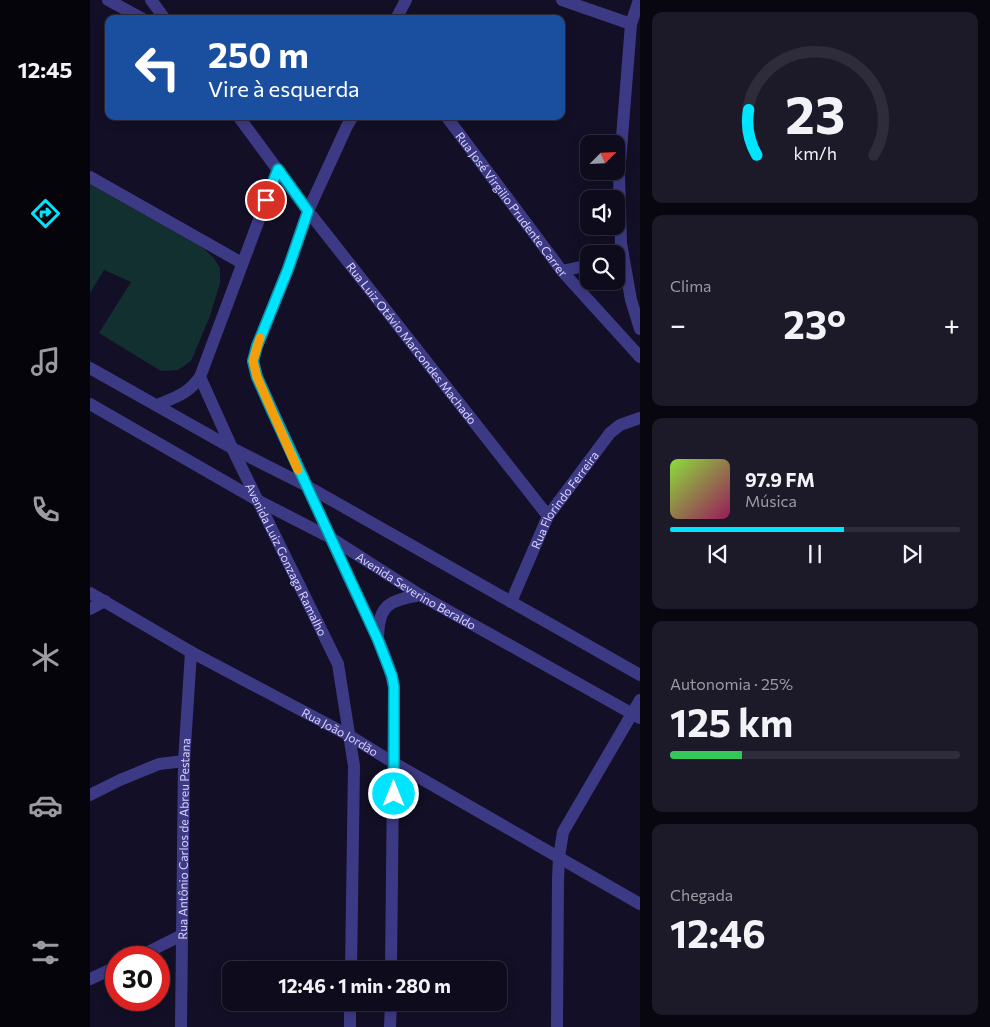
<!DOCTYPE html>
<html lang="pt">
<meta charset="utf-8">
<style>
:root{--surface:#0e0b1c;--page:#1c1929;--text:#f1f3f6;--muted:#9b9ba3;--line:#2e2b3b;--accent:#00e5ff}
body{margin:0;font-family:Commissioner,sans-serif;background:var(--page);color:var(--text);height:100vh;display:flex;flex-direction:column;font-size:19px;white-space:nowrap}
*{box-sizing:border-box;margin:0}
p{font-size:16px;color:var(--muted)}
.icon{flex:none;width:28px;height:28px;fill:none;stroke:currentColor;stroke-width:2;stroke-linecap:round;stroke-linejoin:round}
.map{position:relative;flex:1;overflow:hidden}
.side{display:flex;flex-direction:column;gap:12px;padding:12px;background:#08060f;width:350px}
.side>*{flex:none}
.top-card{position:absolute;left:15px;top:15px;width:460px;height:105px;border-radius:10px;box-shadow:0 2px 12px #0003,0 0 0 1px var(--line);background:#1a4fa0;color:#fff;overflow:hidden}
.needle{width:32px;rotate:66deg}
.buttons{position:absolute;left:490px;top:135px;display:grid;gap:10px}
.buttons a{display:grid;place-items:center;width:45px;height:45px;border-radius:10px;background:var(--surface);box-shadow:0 2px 12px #0003,0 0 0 1px var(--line);font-size:25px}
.speed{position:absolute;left:15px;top:946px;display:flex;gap:10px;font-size:25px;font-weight:700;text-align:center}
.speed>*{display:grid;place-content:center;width:65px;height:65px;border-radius:50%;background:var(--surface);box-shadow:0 2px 12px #0003,0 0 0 1px var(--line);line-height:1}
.speed .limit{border:8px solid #d22;background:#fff;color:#111}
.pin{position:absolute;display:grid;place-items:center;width:42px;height:42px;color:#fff;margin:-21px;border:2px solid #fff;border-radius:50%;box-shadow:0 1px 5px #0007}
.me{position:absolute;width:55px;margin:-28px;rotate:0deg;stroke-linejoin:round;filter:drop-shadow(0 0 4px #0008)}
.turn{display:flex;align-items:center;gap:18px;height:105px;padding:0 20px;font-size:22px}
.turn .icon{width:65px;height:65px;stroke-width:2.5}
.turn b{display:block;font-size:35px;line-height:42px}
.big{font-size:38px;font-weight:700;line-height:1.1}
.side .card{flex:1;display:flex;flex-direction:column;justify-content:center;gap:8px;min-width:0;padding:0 18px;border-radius:10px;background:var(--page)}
.side .dial{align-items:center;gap:0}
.dial svg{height:130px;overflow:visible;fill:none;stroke:var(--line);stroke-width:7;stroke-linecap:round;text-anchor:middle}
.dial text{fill:var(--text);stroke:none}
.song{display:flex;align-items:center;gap:15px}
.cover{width:60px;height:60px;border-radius:8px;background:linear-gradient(135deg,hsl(90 70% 55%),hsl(330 70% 35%))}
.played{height:5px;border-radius:2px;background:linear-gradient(90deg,var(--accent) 60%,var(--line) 60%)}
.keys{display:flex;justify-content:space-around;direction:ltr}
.heat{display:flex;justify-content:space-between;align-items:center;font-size:28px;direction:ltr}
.charge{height:8px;border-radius:4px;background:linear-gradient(90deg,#34c759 25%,var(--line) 0)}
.trip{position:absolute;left:132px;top:961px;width:285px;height:50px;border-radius:10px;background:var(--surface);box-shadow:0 2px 12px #0003,0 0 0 1px var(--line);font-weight:700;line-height:50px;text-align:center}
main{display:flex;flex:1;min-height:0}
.tab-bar{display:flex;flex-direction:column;width:90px;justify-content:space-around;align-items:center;background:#06040b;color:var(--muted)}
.tab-bar .icon{width:35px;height:35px}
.tab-bar .current{color:var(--accent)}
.tab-bar b{font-size:22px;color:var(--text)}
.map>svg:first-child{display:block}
</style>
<main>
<nav class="tab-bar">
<b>12:45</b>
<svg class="icon current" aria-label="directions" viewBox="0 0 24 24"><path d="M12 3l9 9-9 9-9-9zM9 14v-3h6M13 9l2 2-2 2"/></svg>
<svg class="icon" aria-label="music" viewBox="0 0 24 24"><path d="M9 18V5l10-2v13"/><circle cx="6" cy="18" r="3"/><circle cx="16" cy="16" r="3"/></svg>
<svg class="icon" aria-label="phone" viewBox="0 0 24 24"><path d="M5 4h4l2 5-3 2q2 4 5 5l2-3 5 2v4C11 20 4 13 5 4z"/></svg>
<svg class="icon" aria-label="climate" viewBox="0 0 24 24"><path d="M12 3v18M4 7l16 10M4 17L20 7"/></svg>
<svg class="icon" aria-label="car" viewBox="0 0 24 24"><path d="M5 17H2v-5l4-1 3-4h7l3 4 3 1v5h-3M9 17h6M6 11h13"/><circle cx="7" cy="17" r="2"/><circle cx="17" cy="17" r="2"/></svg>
<svg class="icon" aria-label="filters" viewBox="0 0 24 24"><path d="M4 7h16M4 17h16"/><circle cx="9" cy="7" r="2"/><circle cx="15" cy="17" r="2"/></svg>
</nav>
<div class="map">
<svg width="550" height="1027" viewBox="0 0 550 1027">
<rect width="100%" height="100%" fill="#130f26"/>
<!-- green -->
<polygon fill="#12302f" points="0,184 113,248 123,257 130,268 130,283 120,316 101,361 88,370 71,371 9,333 41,282 14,270 0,293"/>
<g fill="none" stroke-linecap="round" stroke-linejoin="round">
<!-- street -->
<g stroke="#3d3a85" stroke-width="12">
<polyline points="18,0 53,19"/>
<polyline points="61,0 75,19"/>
<polyline points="472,0 541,24"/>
<polyline points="549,0 541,24 529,175 531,243 541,300 550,329"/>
<polyline points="306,19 316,0"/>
<path id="s1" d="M148 116 218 211 458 516"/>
<path d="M263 116 257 126 218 211 198 269 167 346 163 361 167 377C197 444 228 511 259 578 275 613 297 650 304 687L301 970"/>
<path id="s2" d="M356 116 472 271 550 357"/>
<path id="s3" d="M188 169 110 377 142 448 248 664 264 766 261 970"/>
<polyline points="0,177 152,263"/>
<polyline points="472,271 499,265"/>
<polyline points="0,368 142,448 215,485 550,675"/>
<path id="s4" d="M0 404 167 500 241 538 330 595 550 718"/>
<path d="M67 405C86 397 98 394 110 377"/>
<path id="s5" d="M0 593 101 652 260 736 304 763 550 904"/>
<path id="s6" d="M421 602 458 516 520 433 530 425 550 418"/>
<polyline points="0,609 15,601"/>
<path d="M288 637C289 604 299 601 330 595"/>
<polyline points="0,795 30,780 69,764 94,761"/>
<polyline points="46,958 92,935"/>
<polyline points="0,979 26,967"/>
<path id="s7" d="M91 1027 94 761 101 652"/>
<polyline points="260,1027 260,1002"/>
<polyline points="300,1027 301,1002"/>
<polyline points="467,1027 468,879 469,857 473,832 550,700"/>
</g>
</g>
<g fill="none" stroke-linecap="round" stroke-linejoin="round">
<!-- route casing -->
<g stroke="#0095a6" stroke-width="12">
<polyline id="route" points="176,200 188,169 218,211 198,269 167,346 163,361 167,377 183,413 288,640 302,676 304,687 304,794"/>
</g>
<!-- route -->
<use href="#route" stroke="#00e5ff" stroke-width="9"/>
<!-- slow -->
<polyline stroke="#f59e0b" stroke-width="9" points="170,338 163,361 167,377 208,470"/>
</g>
<g text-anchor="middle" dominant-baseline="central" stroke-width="5" stroke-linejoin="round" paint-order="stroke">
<!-- street labels -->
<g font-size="12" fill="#d9d4ff" stroke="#130f26">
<text stroke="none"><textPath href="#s2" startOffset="110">Rua José Virgilio Prudente Carrer</textPath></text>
<text stroke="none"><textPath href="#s1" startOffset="286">Rua Luiz Otávio Marcondes Machado</textPath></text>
<text stroke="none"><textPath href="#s6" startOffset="116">Rua Florindo Ferreira</textPath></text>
<text stroke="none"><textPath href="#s3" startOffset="424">Avenida Luiz Gonzaga Ramalho</textPath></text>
<text stroke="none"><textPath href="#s4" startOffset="376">Avenida Severino Beraldo</textPath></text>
<text stroke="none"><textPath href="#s5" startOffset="286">Rua João Jordão</textPath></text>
<text stroke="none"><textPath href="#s7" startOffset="188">Rua Antônio Carlos de Abreu Pestana</textPath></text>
</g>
</g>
</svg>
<div class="buttons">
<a><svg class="needle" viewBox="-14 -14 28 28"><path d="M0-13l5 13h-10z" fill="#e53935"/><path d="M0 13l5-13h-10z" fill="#9b9ba3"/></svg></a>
<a><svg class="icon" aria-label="sound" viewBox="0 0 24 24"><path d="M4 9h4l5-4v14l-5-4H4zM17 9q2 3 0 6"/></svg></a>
<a><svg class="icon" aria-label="search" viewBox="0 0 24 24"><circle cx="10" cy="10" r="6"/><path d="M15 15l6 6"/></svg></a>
</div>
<div class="speed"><div class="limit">30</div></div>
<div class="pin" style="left:176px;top:200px;background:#d93025"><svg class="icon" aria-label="arrive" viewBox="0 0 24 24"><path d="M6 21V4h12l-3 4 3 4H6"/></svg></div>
<svg class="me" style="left:304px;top:794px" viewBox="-20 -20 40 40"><circle r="17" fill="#00e5ff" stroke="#fff" stroke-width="3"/><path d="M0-11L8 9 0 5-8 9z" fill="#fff"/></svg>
<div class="trip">12:46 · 1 min · 280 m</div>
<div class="top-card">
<div class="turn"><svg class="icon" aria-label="left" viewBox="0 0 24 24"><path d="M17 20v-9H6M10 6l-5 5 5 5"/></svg><div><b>250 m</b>Vire à esquerda</div></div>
</div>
</div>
<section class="side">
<div class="card dial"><svg viewBox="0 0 100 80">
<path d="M14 69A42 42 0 1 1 86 69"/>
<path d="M14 69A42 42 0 0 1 9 41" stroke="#00e5ff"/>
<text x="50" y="56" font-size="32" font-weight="700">23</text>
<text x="50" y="72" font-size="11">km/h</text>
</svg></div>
<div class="card"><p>Clima</p>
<div class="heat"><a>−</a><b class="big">23°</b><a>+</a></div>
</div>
<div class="card">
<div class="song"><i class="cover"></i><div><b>97.9 FM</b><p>Música</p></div></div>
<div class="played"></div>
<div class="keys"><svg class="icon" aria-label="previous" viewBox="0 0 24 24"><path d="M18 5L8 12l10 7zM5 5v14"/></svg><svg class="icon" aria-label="pause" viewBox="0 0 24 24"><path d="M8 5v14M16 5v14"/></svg><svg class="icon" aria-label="next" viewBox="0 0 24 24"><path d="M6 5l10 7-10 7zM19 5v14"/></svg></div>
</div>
<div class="card"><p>Autonomia · 25%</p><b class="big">125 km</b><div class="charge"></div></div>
<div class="card"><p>Chegada</p><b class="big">12:46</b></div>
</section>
</main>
